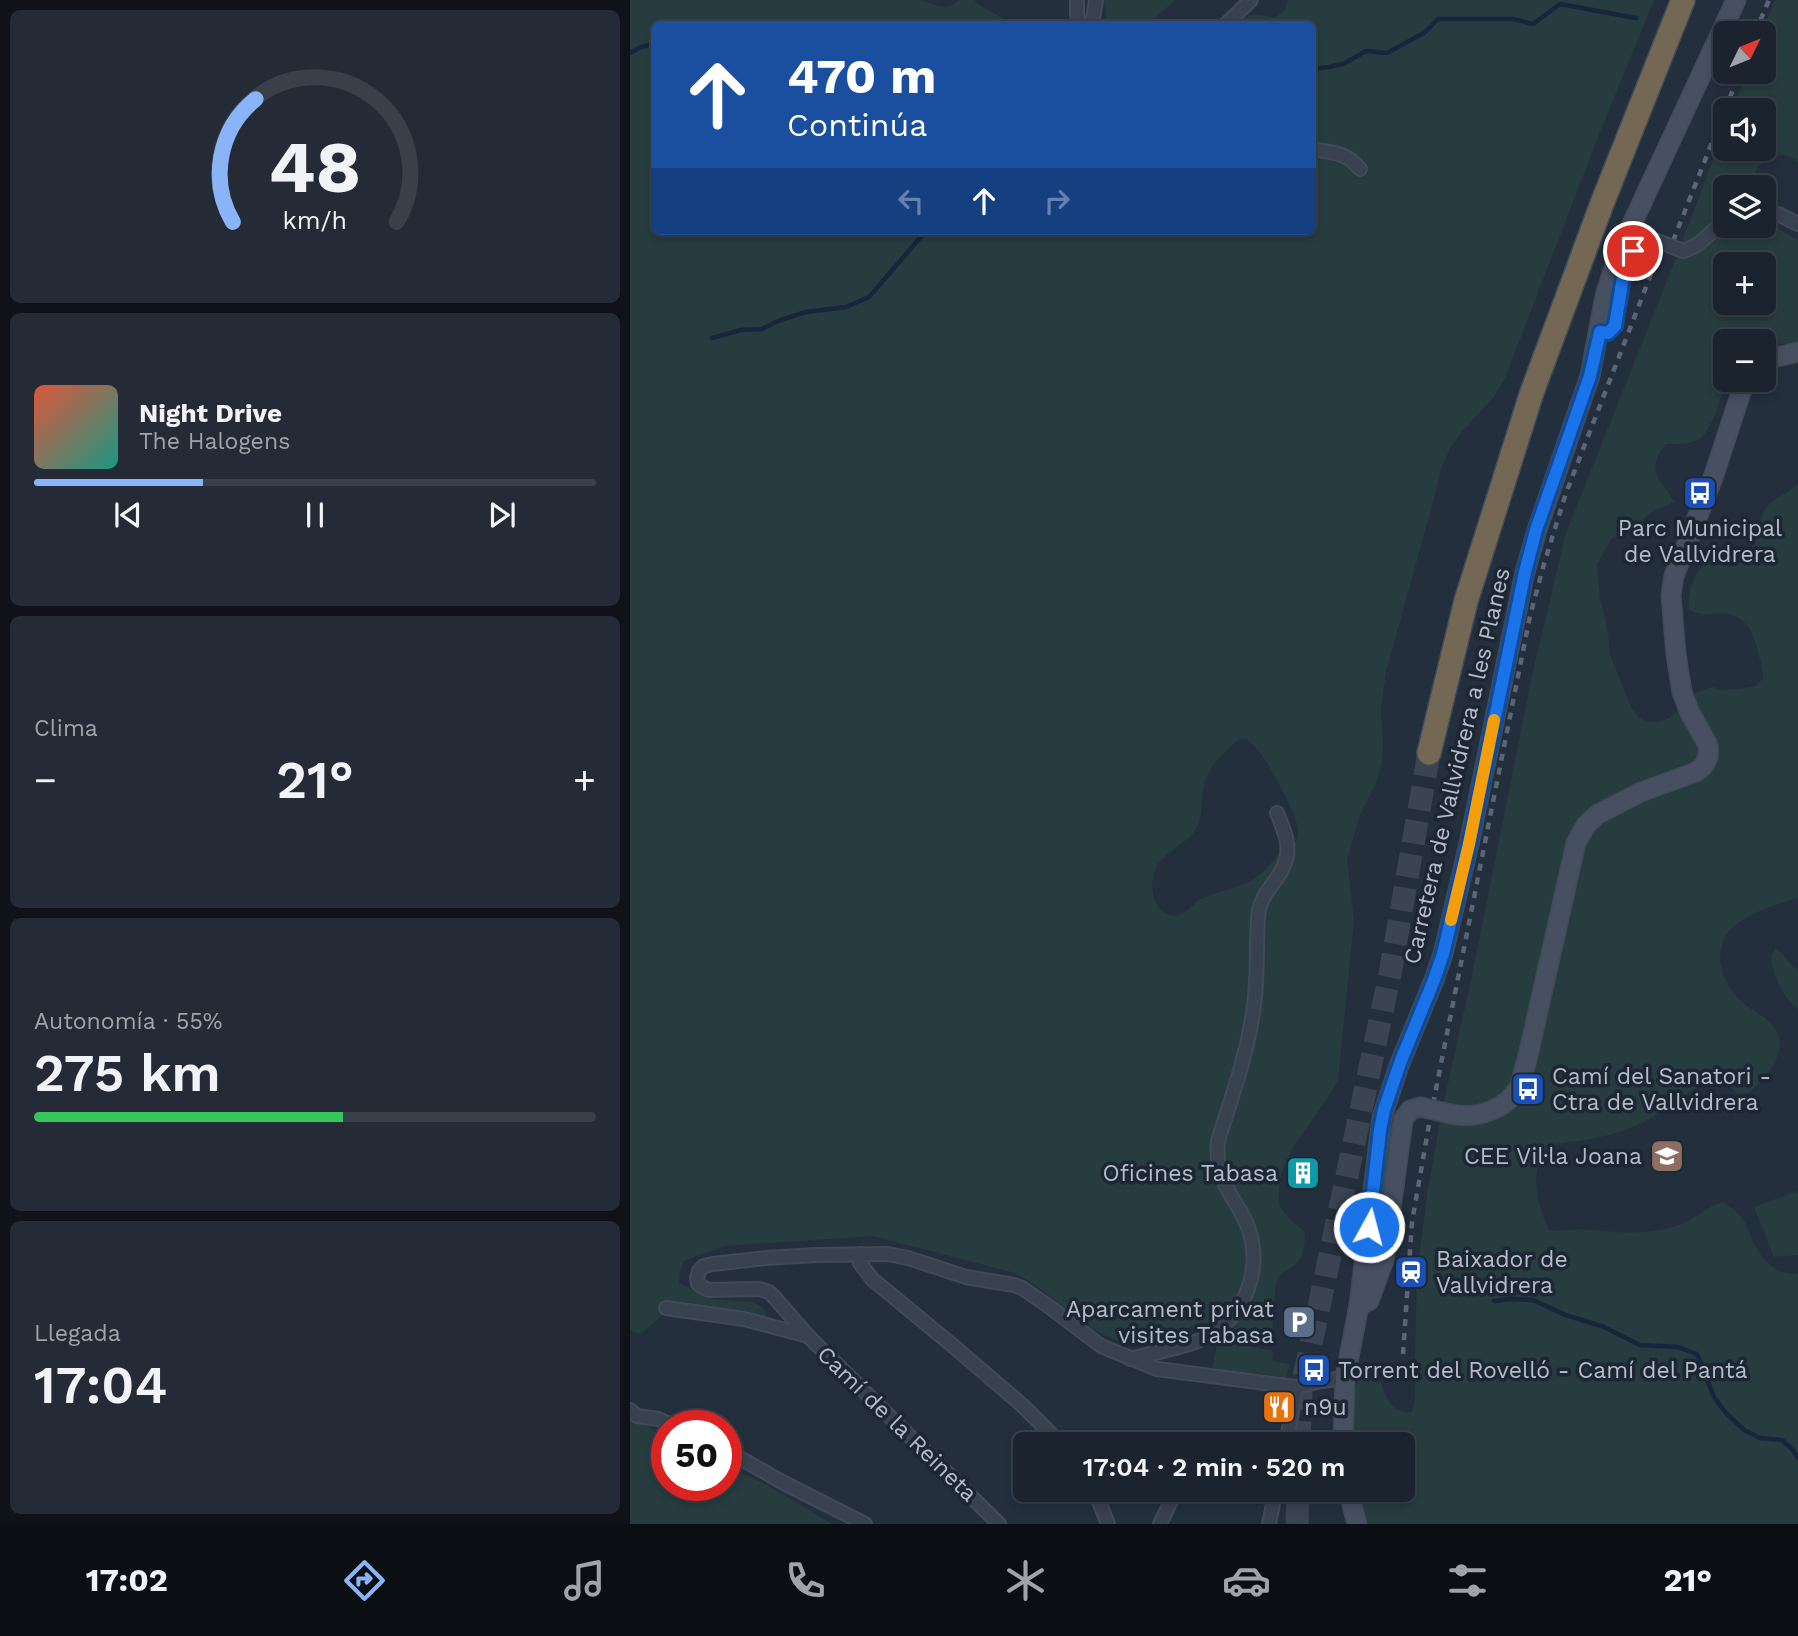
<!DOCTYPE html>
<html lang="es">
<meta charset="utf-8">
<style>
:root{--surface:#1b232e;--page:#242b36;--text:#f1f3f6;--muted:#a0a4aa;--line:#39404a;--accent:#8ab4f8}
body{margin:0;font-family:"Work Sans",sans-serif;background:var(--page);color:var(--text);height:100vh;display:flex;flex-direction:column;font-size:26px;white-space:nowrap}
*{box-sizing:border-box;margin:0}
p{font-size:23px;color:var(--muted)}
.icon{flex:none;width:38px;height:38px;fill:none;stroke:currentColor;stroke-width:2;stroke-linecap:round;stroke-linejoin:round}
.map{position:relative;flex:1;overflow:hidden}
.panel{display:flex;flex-direction:column;gap:10px;padding:10px;background:#0f1319;width:630px}
.panel>*{flex:none}
.top-card{position:absolute;left:21px;top:21px;width:665px;height:214px;border-radius:10px;box-shadow:0 4px 10px #0003,0 0 0 2px var(--line);background:#1a4fa0;color:#fff;overflow:hidden}
.needle{width:46px;rotate:47deg}
.controls{position:absolute;left:1083px;top:21px;display:grid;gap:14px}
.controls a{display:grid;place-items:center;width:63px;height:63px;border-radius:10px;background:var(--surface);box-shadow:0 4px 10px #0003,0 0 0 2px var(--line);font-size:35px}
.speed{position:absolute;left:21px;top:1410px;display:flex;gap:14px;font-size:35px;font-weight:700;text-align:center}
.speed>*{display:grid;place-content:center;width:91px;height:91px;border-radius:50%;background:var(--surface);box-shadow:0 4px 10px #0003,0 0 0 2px var(--line);line-height:1}
.speed .limit{border:10px solid #d22;background:#fff;color:#111}
.pin{position:absolute;display:grid;place-items:center;width:60px;height:60px;color:#fff;margin:-30px;border:4px solid #fff;border-radius:50%;box-shadow:0 2px 7px #0007}
.me{position:absolute;width:77px;margin:-38px;rotate:7deg;stroke-linejoin:round;filter:drop-shadow(0 0 5px #0008)}
.turn{display:flex;align-items:center;gap:24px;height:147px;padding:0 21px;font-size:32px}
.turn .icon{width:91px;height:91px;stroke-width:2.5}
.turn b{display:block;font-size:49px;line-height:60px}
.lanes{display:flex;align-items:center;height:66px;padding:0 21px;background:#0003;justify-content:center;gap:35px;direction:ltr}
.lanes .off{opacity:.35}
.big{font-size:52px;font-weight:600;line-height:1.1}
.panel .tile{flex:1;display:flex;flex-direction:column;justify-content:center;gap:10px;min-width:0;padding:0 24px;border-radius:10px;background:var(--page)}
.panel .dial{align-items:center;gap:0}
.dial svg{height:182px;overflow:visible;fill:none;stroke:var(--line);stroke-width:7;stroke-linecap:round;text-anchor:middle}
.dial text{fill:var(--text);stroke:none}
.song{display:flex;align-items:center;gap:21px}
.cover{width:84px;height:84px;border-radius:10px;background:linear-gradient(135deg,hsl(10 70% 55%),hsl(170 70% 35%))}
.played{height:7px;border-radius:4px;background:linear-gradient(90deg,var(--accent) 30%,var(--line) 30%)}
.keys{display:flex;justify-content:space-around;direction:ltr}
.heat{display:flex;justify-content:space-between;align-items:center;font-size:38px;direction:ltr}
.charge{height:10px;border-radius:5px;background:linear-gradient(90deg,#34c759 55%,var(--line) 0)}
.trip{position:absolute;left:383px;top:1432px;width:402px;height:70px;border-radius:10px;background:var(--surface);box-shadow:0 4px 10px #0003,0 0 0 2px var(--line);font-weight:600;line-height:70px;text-align:center}
.tab-bar{display:flex;height:112px;justify-content:space-around;align-items:center;background:#0b0e12;color:var(--muted)}
.tab-bar .icon{width:49px;height:49px}
.tab-bar .current{color:var(--accent)}
.tab-bar b{font-size:32px;color:var(--text)}
main{display:flex;flex:1;min-height:0}
.map>svg:first-child{display:block}
</style>
<main>
<section class="panel">
<div class="tile dial"><svg viewBox="0 0 100 80">
<path d="M14 69A42 42 0 1 1 86 69"/>
<path d="M14 69A42 42 0 0 1 24 15" stroke="#8ab4f8"/>
<text x="50" y="56" font-size="32" font-weight="700">48</text>
<text x="50" y="72" font-size="11">km/h</text>
</svg></div>
<div class="tile">
<div class="song"><i class="cover"></i><div><b>Night Drive</b><p>The Halogens</p></div></div>
<div class="played"></div>
<div class="keys"><svg class="icon" aria-label="previous" viewBox="0 0 24 24"><path d="M18 5L8 12l10 7zM5 5v14"/></svg><svg class="icon" aria-label="pause" viewBox="0 0 24 24"><path d="M8 5v14M16 5v14"/></svg><svg class="icon" aria-label="next" viewBox="0 0 24 24"><path d="M6 5l10 7-10 7zM19 5v14"/></svg></div>
</div>
<div class="tile"><p>Clima</p>
<div class="heat"><a>−</a><b class="big">21°</b><a>+</a></div>
</div>
<div class="tile"><p>Autonomía · 55%</p><b class="big">275 km</b><div class="charge"></div></div>
<div class="tile"><p>Llegada</p><b class="big">17:04</b></div>
</section>
<div class="map">
<svg width="1168" height="1524" viewBox="0 0 1168 1524">
<rect width="100%" height="100%" fill="#242f3e"/>
<!-- green -->
<g fill="#263c3f" fill-rule="evenodd">
<path d="M0 0H291C306 6 317 11 330 0H345V2C357 11 367 12 378 24H24V231H682V24H604C619 13 627 13 645 18L654 11 658 0H1024L970 132 875 378 864 397 834 429 820 448 811 469 803 502 756 672 751 708 753 742 752 763 745 785 730 815 717 860 724 921 708 1080C690 1117 652 1147 649 1189 649 1196 648 1204 652 1210 658 1219 669 1225 675 1233 675 1243 674 1257 666 1264 661 1269 653 1271 648 1278 644 1284 644 1322 642 1333L634 1340 569 1326 490 1341C449 1329 422 1291 385 1273L243 1236 93 1246 54 1261 50 1272 49 1283 82 1299 122 1302 132 1307 137 1316 127 1317 117 1313 34 1304V1314L10 1334 0 1330ZM616 739C632 750 641 770 650 786 656 797 670 823 668 836 667 845 656 847 650 853 643 859 639 867 632 873 618 886 596 889 579 896 578 896 570 899 569 900 560 906 555 917 543 916 523 915 518 883 526 868 534 852 553 846 564 832 573 819 571 806 573 791 576 768 592 754 608 740Z"/>
<polygon points="474,0 545,0 524,19 523,24 477,24"/>
<path d="M1145 0H1168V162C1156 149 1135 157 1126 170 1123 175 1122 182 1120 187H1096V226H1134V221L1168 240V346L1143 343 1134 345V341H1096C1095 353 1098 369 1095 380 1092 395 1082 432 1068 440 1058 445 1047 444 1036 444 1014 472 1031 478 1044 502L1035 507 1025 509 1002 530 982 538 967 564 970 599 978 632 980 655 1002 709 1009 718 1018 722H1029L1039 718 1047 711 1064 693 1083 687 1093 690 1115 688 1126 686 1133 678C1133 670 1131 663 1129 656 1125 635 1116 614 1092 613 1077 613 1075 617 1059 610 1058 587 1065 567 1085 556L1093 563 1104 567C1119 556 1127 542 1131 524 1132 518 1132 513 1136 508 1143 498 1159 493 1168 484V897C1148 905 1126 910 1108 923 1079 944 1089 981 1112 1002 1124 1013 1142 1018 1148 1034 1153 1046 1147 1059 1140 1070 1137 1075 1123 1090 1118 1093 1117 1093 1108 1094 1107 1094L1092 1079C1065 1083 1044 1105 1021 1118 1001 1130 978 1136 955 1140 939 1143 921 1140 912 1157 899 1180 910 1209 919 1231 933 1231 948 1228 962 1230 993 1233 1020 1235 1049 1225 1065 1220 1076 1207 1092 1202 1101 1207 1108 1212 1113 1220 1117 1225 1118 1230 1120 1235 1130 1257 1141 1275 1168 1274V1524H737L730 1489H774V1444H723L721 1404 730 1372 749 1378C755 1394 761 1416 782 1412L785 1399V1353L787 1274 798 1188 813 1106 841 980 903 671 936 533 1046 258 1095 128 1096 149H1134V110H1102L1117 72H1134V33H1132ZM1096 264H1134V303H1096Z"/>
<path d="M1146 948 1168 971V1010C1151 995 1145 979 1141 957Z"/>
<polygon points="1168,1191 1168,1255 1144,1257 1124,1207"/>
<polygon points="588,1340 643,1351 642,1361 660,1364 656,1379 627,1374 626,1377 582,1369"/>
<polygon points="0,1417 37,1437 37,1486 96,1486 96,1466 137,1485 202,1524 0,1524"/>
</g>
<g fill="none" stroke-linecap="round" stroke-linejoin="round">
<!-- stream -->
<g stroke="#17263c" stroke-width="4.5">
<polyline points="0,53 11,47 24,44"/>
<polyline points="682,69 700,67 715,63 736,51 757,53 794,33 808,19 883,19 903,24 930,4 1006,18"/>
<polyline points="82,338 111,330 132,329 148,321 176,312 216,307 239,297 296,231"/>
<polyline points="864,1301 881,1299 903,1300 936,1315 974,1327 1010,1345 1048,1347 1067,1354 1084,1397 1096,1413 1114,1430 1130,1438 1152,1440 1162,1449 1168,1458"/>
</g>
<!-- highway-tunnel -->
<g stroke="#3a4453" stroke-width="23" stroke-dasharray="23 11" stroke-linecap="butt">
<polyline points="669,1444 671,1391 760,974 799,753"/>
<polyline points="667,1524 668,1489"/>
</g>
<!-- street casing -->
<g stroke="#414a57" stroke-width="16">
<g id="street">
<polyline points="447,0 447,15 450,24"/>
<polyline points="460,24 463,19 466,0"/>
<polyline points="596,24 621,0"/>
<path d="M682 149C704 153 716 152 730 169"/>
<polyline points="1134,211 1148,214 1168,224"/>
<path d="M1053 251C1074 245 1077 232 1096 222"/>
<path d="M970 332 978 333C997 319 985 239 1020 238"/>
<polyline points="231,1254 230,1263 242,1279 322,1345 392,1405 431,1444"/>
<polyline points="36,1308 114,1319 178,1336"/>
<path d="M500 1359C522 1353 547 1349 568 1341 615 1322 637 1266 615 1220 599 1188 585 1181 588 1141 601 1099 617 1055 623 1012 627 989 627 965 627 942 628 932 627 921 629 910 631 900 637 891 644 882 664 856 659 841 647 813"/>
<polyline points="0,1410 7,1416 28,1419 44,1426"/>
<polyline points="575,1444 578,1439"/>
<polyline points="656,1444 662,1412 665,1387"/>
<polyline points="96,1450 152,1482 235,1524"/>
<polyline points="464,1489 478,1524"/>
<polyline points="369,1524 178,1336 145,1298 139,1292 129,1289 78,1290 68,1284 67,1278 69,1271 74,1266 83,1264 136,1258 187,1255 258,1254 278,1258 336,1277 384,1285 392,1288 417,1305 471,1346 527,1369 665,1387 692,1381 715,1378"/>
<polyline points="530,1524 547,1489"/>
<polyline points="639,1524 646,1489"/>
</g>
</g>
<!-- secondary casing -->
<g stroke="#414a57" stroke-width="21">
<g id="secondary">
<polyline points="1134,360 1168,352"/>
<path d="M826 1115C849 1118 877 1109 889 1087 893 1079 894 1068 897 1060L946 843 956 825 968 814 1011 792 1066 772C1077 765 1081 755 1077 743L1060 713 1052 692 1046 654 1041 595 1044 576 1083 478 1115 380"/>
<polyline points="729,1305 739,1301 754,1260 773,1120 780,1110 790,1107"/>
<polyline points="713,1444 715,1378 729,1305 752,1117 770,1063 804,980 813,954 839,844 895,572 907,530 960,376 975,296 989,252 1106,0"/>
<polyline points="718,1489 727,1524"/>
</g>
</g>
<!-- highway casing -->
<g stroke="#434c59" stroke-width="26">
<polyline id="highway" points="799,753 836,601 902,392 973,201 1053,0"/>
</g>
<!-- street -->
<use href="#street" stroke="#38414e" stroke-width="12"/>
<!-- secondary -->
<use href="#secondary" stroke="#465061" stroke-width="18"/>
<!-- highway -->
<use href="#highway" stroke="#746855" stroke-width="23"/>
<!-- rail -->
<g stroke="#5a6575" stroke-width="4.5" stroke-dasharray="7 7" stroke-linecap="butt">
<polyline points="1125,33 1139,0"/>
<polyline points="1043,241 1110,72"/>
<polyline points="803,1104 900,616 914,564 936,493 1032,246"/>
<polyline points="773,1354 782,1222 800,1119"/>
</g>
<!-- street-bridge casing -->
<g stroke="#414a57" stroke-width="16" stroke-linecap="butt">
<polyline id="street-bridge" points="1020,238 1053,251"/>
</g>
<!-- secondary-bridge casing -->
<g stroke="#414a57" stroke-width="21" stroke-linecap="butt">
<polyline id="secondary-bridge" points="790,1107 826,1115"/>
</g>
<!-- street-bridge -->
<use href="#street-bridge" stroke="#38414e" stroke-width="12"/>
<!-- secondary-bridge -->
<use href="#secondary-bridge" stroke="#465061" stroke-width="18"/>
</g>
<g fill="none" stroke-linecap="round" stroke-linejoin="round">
<!-- route casing -->
<g stroke="#114b97" stroke-width="18">
<polyline id="route" points="739,1227 750,1130 754,1110 770,1063 804,980 813,954 839,844 895,572 906,530 960,376 970,332 978,333 985,326 993,277 1003,251"/>
</g>
<!-- route -->
<use href="#route" stroke="#1a73e8" stroke-width="12"/>
<!-- slow -->
<polyline stroke="#f59e0b" stroke-width="12" points="821,920 839,844 864,720"/>
</g>
<!-- icons -->
<defs>
<g id="bus-square" transform="scale(1.75)"><rect x="-9" y="-9" width="18" height="18" rx="4" fill="#1a4fb4" stroke="#1d2633"/><path d="M-5-6H5V4H4V6H2V4H-2V6H-4V4H-5ZM-3.5-4V0h7V-4ZM-3.5 1.2v1.5H-2V1.2ZM2 1.2v1.5H3.5V1.2Z" fill="#fff"/></g>
<g id="school-square" transform="scale(1.75)"><rect x="-9" y="-9" width="18" height="18" rx="4" fill="#8d6e63" stroke="#1d2633"/><path d="M0-5L7-2L0 1L-7-2ZM-4 1L0 2.5L4 1V4Q0 6-4 4Z" fill="#fff"/></g>
<g id="building-square" transform="scale(1.75)"><rect x="-9" y="-9" width="18" height="18" rx="4" fill="#0f9aa8" stroke="#1d2633"/><path d="M-4-6H4V6H1V3H-1V6H-4ZM-2.5-4.3h1.7v1.8h-1.7ZM.8-4.3h1.7v1.8H.8ZM-2.5-1h1.7V.8h-1.7ZM.8-1h1.7V.8H.8Z" fill="#fff"/></g>
<g id="station-square" transform="scale(1.75)"><rect x="-9" y="-9" width="18" height="18" rx="4" fill="#1a4fb4" stroke="#1d2633"/><path d="M-3-6H3Q5-6 5-4V2Q5 4 3 4L4.5 6H3L1.5 4h-3L-3 6H-4.5L-3 4Q-5 4-5 2V-4Q-5-6-3-6ZM-3.5-4v3h7v-3ZM-3.5 1v1.5H-2V1ZM2 1v1.5H3.5V1Z" fill="#fff"/></g>
<g id="parking-square" transform="scale(1.75)"><rect x="-9" y="-9" width="18" height="18" rx="4" fill="#5c6f8a" stroke="#1d2633"/><path d="M-3.5-5.5H1a3.5 3.5 0 0 1 0 7H-1V5.5H-3.5ZM-1-3.4V-.6H.8a1.4 1.4 0 0 0 0-2.8Z" fill="#fff"/></g>
<g id="restaurant-square" transform="scale(1.75)"><rect x="-9" y="-9" width="18" height="18" rx="4" fill="#e8710a" stroke="#1d2633"/><path d="M-5-6h1v4h1v-4h1v4h1v-4h1v5L-1.5 .5V6h-2V.5L-5-1ZM5-6V6H3V1.5H1.5Q1.5-4 5-6Z" fill="#fff"/></g>
</defs>
<g fill-rule="evenodd">
<use href="#bus-square" x="1070" y="493"/>
<use href="#bus-square" x="898" y="1089"/>
<use href="#school-square" x="1037" y="1156"/>
<use href="#building-square" x="673" y="1173"/>
<use href="#station-square" x="781" y="1272"/>
<use href="#parking-square" x="669" y="1322"/>
<use href="#bus-square" x="684" y="1370"/>
<use href="#restaurant-square" x="649" y="1407"/>
</g>
<g text-anchor="middle" dominant-baseline="central" stroke-width="7" stroke-linejoin="round" paint-order="stroke">
<!-- poi labels -->
<g font-size="23" fill="#b4bcc9" stroke="#1d2633" text-anchor="start">
<text x="1070" y="528" text-anchor="middle">Parc Municipal<tspan x="1070" dy="26">de Vallvidrera</tspan></text>
<text x="922" y="1076">Camí del Sanatori -<tspan x="922" dy="26">Ctra de Vallvidrera</tspan></text>
<text x="1012" y="1156" text-anchor="end">CEE Vil·la Joana</text>
<text x="648" y="1173" text-anchor="end">Oficines Tabasa</text>
<text x="806" y="1259">Baixador de<tspan x="806" dy="26">Vallvidrera</tspan></text>
<text x="644" y="1309" text-anchor="end">Aparcament privat<tspan x="644" dy="26">visites Tabasa</tspan></text>
<text x="708" y="1370">Torrent del Rovelló - Camí del Pantá</text>
<text x="674" y="1407">n9u</text>
</g>
<!-- street labels -->
<g font-size="23" fill="#b4bcc9" stroke="#1d2633">
<text transform="translate(827 766) rotate(-77)">Carretera de Vallvidrera a les Planes</text>
<text transform="translate(267 1424) rotate(44)">Camí de la Reineta</text>
</g>
</g>
</svg>
<div class="controls">
<a><svg class="needle" viewBox="-14 -14 28 28"><path d="M0-13l5 13h-10z" fill="#e53935"/><path d="M0 13l5-13h-10z" fill="#a0a4aa"/></svg></a>
<a><svg class="icon" aria-label="sound" viewBox="0 0 24 24"><path d="M4 9h4l5-4v14l-5-4H4zM17 9q2 3 0 6"/></svg></a>
<a><svg class="icon" aria-label="layers" viewBox="0 0 24 24"><path d="M12 4l9 5-9 5-9-5zM3 14l9 5 9-5"/></svg></a>
<a>+</a>
<a>−</a>
</div>
<div class="speed"><div class="limit">50</div></div>
<div class="pin" style="left:1003px;top:251px;background:#d93025"><svg class="icon" aria-label="arrive" viewBox="0 0 24 24"><path d="M6 21V4h12l-3 4 3 4H6"/></svg></div>
<svg class="me" style="left:739px;top:1227px" viewBox="-20 -20 40 40"><circle r="17" fill="#1a73e8" stroke="#fff" stroke-width="3"/><path d="M0-11L8 9 0 5-8 9z" fill="#fff"/></svg>
<div class="trip">17:04 · 2 min · 520 m</div>
<div class="top-card">
<div class="turn"><svg class="icon" aria-label="ahead" viewBox="0 0 24 24"><path d="M12 20V5M6 11l6-6 6 6"/></svg><div><b>470 m</b>Continúa</div></div>
<div class="lanes"><svg class="icon off" aria-label="left" viewBox="0 0 24 24"><path d="M17 20v-9H6M10 6l-5 5 5 5"/></svg><svg class="icon" aria-label="ahead" viewBox="0 0 24 24"><path d="M12 20V5M6 11l6-6 6 6"/></svg><svg class="icon off" aria-label="right" viewBox="0 0 24 24"><path d="M7 20v-9h11M14 6l5 5-5 5"/></svg></div>
</div>
</div>
</main>
<nav class="tab-bar">
<b>17:02</b>
<svg class="icon current" aria-label="directions" viewBox="0 0 24 24"><path d="M12 3l9 9-9 9-9-9zM9 14v-3h6M13 9l2 2-2 2"/></svg>
<svg class="icon" aria-label="music" viewBox="0 0 24 24"><path d="M9 18V5l10-2v13"/><circle cx="6" cy="18" r="3"/><circle cx="16" cy="16" r="3"/></svg>
<svg class="icon" aria-label="phone" viewBox="0 0 24 24"><path d="M5 4h4l2 5-3 2q2 4 5 5l2-3 5 2v4C11 20 4 13 5 4z"/></svg>
<svg class="icon" aria-label="climate" viewBox="0 0 24 24"><path d="M12 3v18M4 7l16 10M4 17L20 7"/></svg>
<svg class="icon" aria-label="car" viewBox="0 0 24 24"><path d="M5 17H2v-5l4-1 3-4h7l3 4 3 1v5h-3M9 17h6M6 11h13"/><circle cx="7" cy="17" r="2"/><circle cx="17" cy="17" r="2"/></svg>
<svg class="icon" aria-label="filters" viewBox="0 0 24 24"><path d="M4 7h16M4 17h16"/><circle cx="9" cy="7" r="2"/><circle cx="15" cy="17" r="2"/></svg>
<b>21°</b>
</nav>
